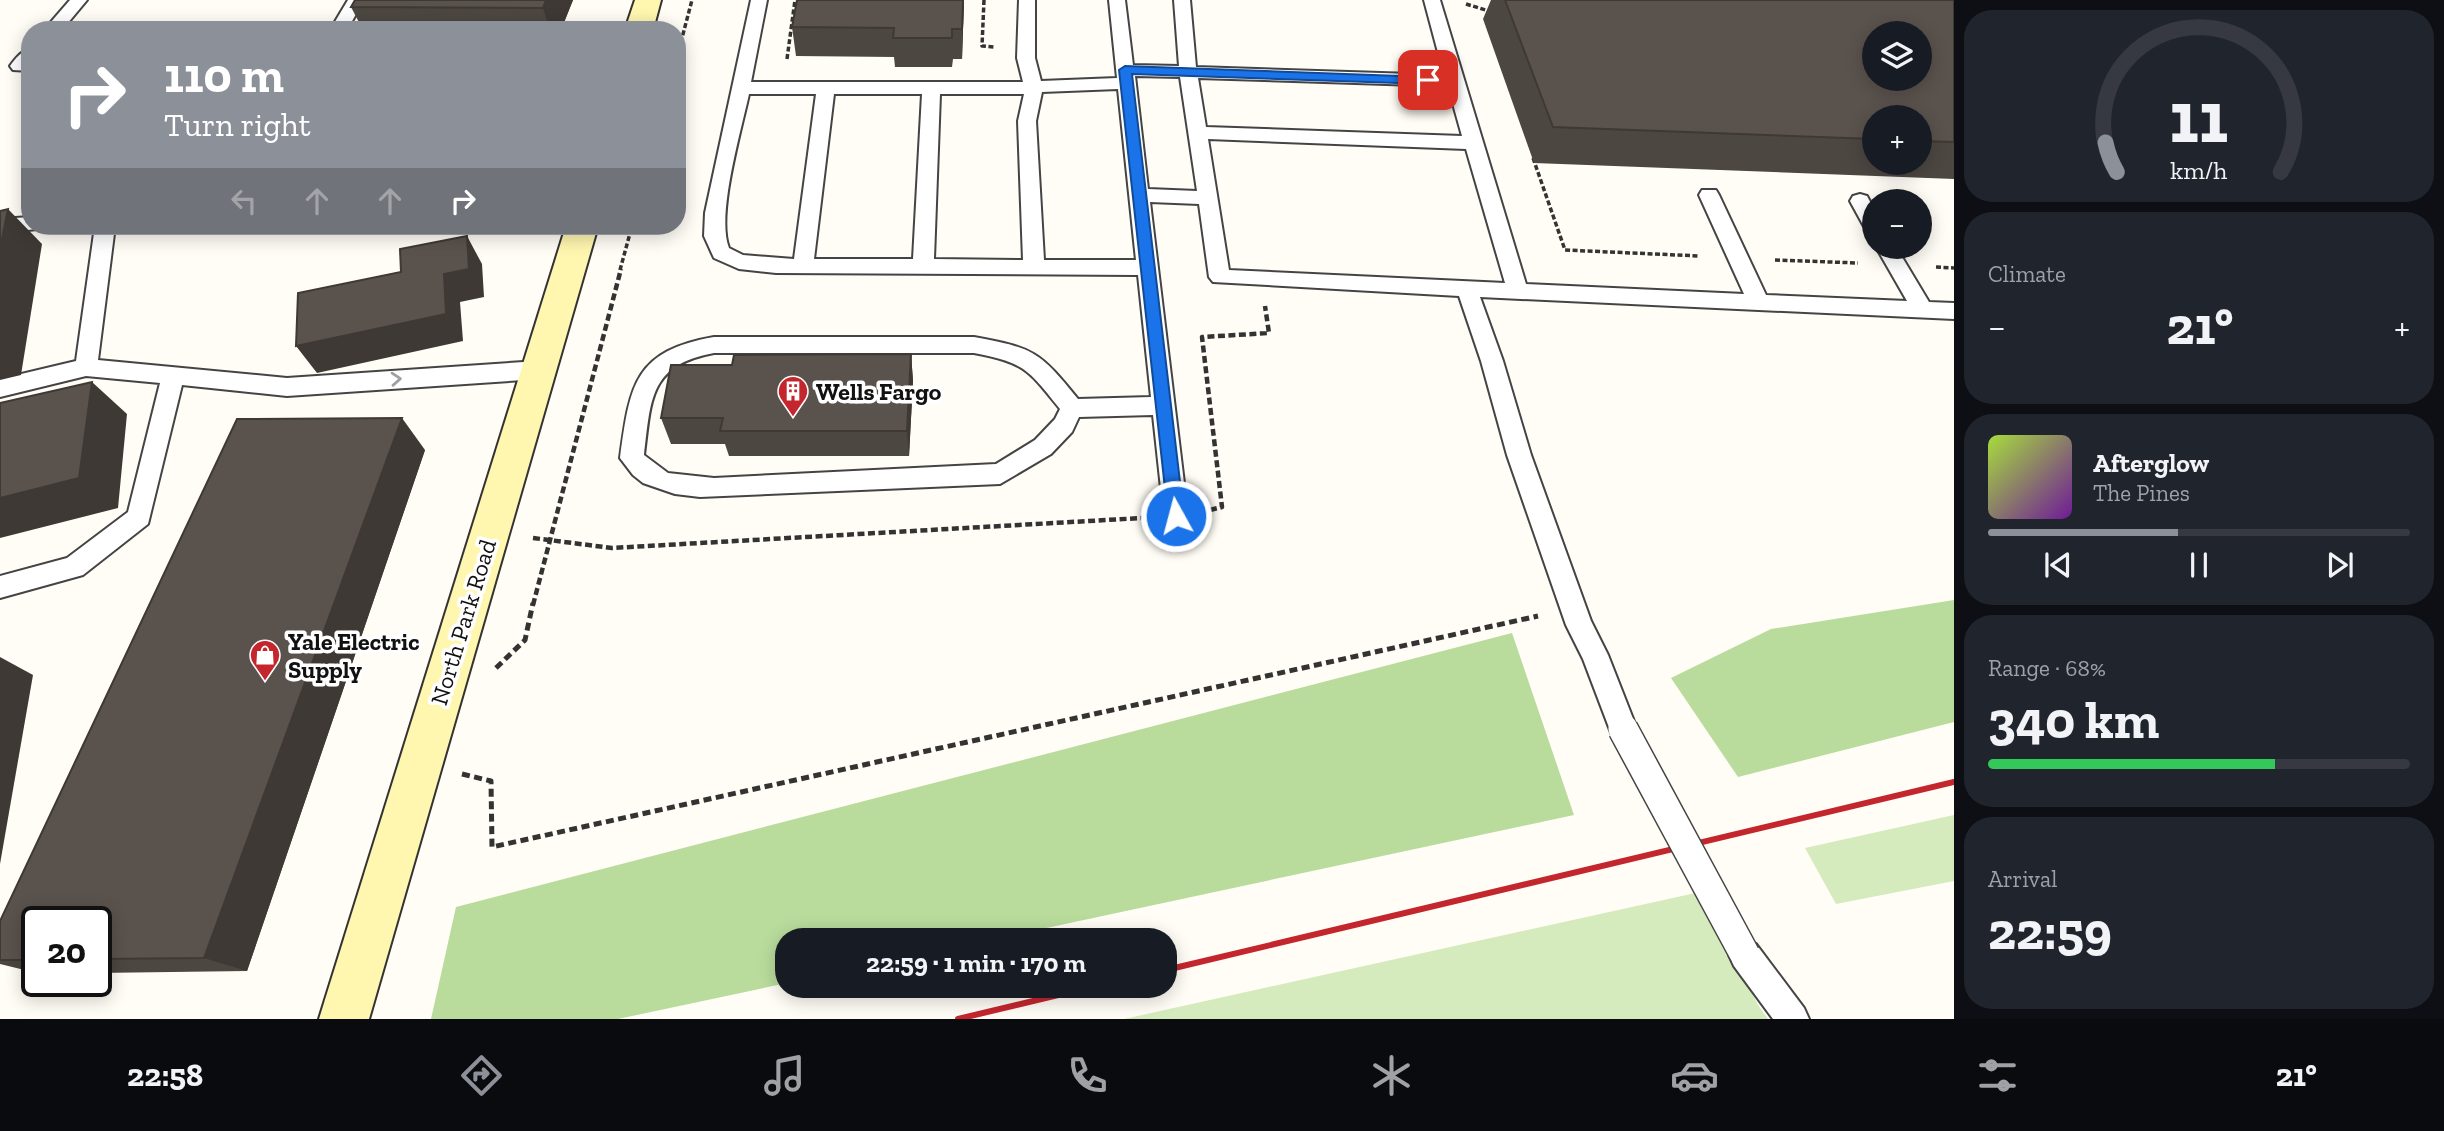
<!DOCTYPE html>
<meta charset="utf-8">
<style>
:root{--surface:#171b24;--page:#20242c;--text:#f1f3f6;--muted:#9ea1a6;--line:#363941;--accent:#8c9099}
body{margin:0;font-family:"Zilla Slab",serif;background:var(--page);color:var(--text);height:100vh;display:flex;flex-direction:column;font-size:26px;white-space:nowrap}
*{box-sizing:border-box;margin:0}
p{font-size:23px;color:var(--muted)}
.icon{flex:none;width:38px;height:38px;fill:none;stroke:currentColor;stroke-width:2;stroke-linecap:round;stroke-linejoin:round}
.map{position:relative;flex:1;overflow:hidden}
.panel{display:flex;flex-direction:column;gap:10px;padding:10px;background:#0d0f14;width:490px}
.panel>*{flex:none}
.banner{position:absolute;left:21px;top:21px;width:665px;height:214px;border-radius:28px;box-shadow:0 4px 18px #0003;background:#8c9099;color:#fff;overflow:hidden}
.controls{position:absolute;left:1862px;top:21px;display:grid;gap:14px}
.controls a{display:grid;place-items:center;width:70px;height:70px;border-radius:50%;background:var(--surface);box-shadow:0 4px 18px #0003;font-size:35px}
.speed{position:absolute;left:21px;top:906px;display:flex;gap:14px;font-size:35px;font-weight:700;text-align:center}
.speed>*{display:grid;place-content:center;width:91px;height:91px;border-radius:50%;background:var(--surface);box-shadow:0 4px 18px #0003;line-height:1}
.speed .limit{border:4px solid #111;border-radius:10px;background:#fff;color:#111}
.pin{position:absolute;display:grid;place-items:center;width:60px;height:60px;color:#fff;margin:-30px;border-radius:14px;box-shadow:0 4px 10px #0006}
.me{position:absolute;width:77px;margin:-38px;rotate:353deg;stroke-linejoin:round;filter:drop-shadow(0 0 5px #0008)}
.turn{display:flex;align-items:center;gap:24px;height:147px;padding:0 28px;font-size:32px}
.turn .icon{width:91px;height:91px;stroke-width:2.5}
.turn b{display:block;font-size:49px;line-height:60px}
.lanes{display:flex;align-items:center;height:66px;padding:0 28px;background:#0003;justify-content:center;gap:35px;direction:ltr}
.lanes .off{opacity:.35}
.big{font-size:52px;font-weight:800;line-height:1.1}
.panel .tile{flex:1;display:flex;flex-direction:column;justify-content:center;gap:10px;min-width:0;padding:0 24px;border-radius:28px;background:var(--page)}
.panel .dial{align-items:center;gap:0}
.dial svg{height:182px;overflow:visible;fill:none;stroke:var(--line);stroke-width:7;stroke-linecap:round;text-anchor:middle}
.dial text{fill:var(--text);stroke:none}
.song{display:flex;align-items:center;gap:21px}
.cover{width:84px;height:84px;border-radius:10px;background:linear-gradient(135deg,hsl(80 70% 55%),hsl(280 70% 35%))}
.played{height:7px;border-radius:4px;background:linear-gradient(90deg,var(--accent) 45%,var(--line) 45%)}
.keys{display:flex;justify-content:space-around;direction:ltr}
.heat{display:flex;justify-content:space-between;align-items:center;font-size:38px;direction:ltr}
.charge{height:10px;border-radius:5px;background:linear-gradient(90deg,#34c759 68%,var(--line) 0)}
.trip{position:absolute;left:775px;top:928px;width:402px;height:70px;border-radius:28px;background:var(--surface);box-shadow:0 4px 18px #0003;font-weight:800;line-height:70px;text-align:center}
.tabs{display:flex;height:112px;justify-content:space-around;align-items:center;background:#090b0e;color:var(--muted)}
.tabs .icon{width:49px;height:49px}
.tabs .selected{color:var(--accent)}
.tabs b{font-size:32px;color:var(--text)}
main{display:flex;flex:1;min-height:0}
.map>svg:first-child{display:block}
</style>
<main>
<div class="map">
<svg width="1954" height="1019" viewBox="0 0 1954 1019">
<rect width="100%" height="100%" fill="#fffdf5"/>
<!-- green -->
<g fill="#d5ebbd">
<polygon points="1954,815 1954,881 1836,904 1805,848"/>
<polygon points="1700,892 1758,1005 1768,1019 1124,1019"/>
</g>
<!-- forest -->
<g fill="#b9dc9c">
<polygon points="1954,600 1954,722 1738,777 1671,678 1771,629"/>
<polygon points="1512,633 1574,815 990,940 788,940 787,983 618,1019 431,1019 456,907"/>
</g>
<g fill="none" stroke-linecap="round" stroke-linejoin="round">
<!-- lane casing -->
<g stroke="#444" stroke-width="4">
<g id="lane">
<polygon points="70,0 87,0 62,30 44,30"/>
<polygon points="348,0 364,0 347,30 330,30"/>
<path d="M751 0H767L751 82H1023L1017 58 1019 0H1035V58L1041 81 1117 78 1109 0H1125L1133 65 1179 66 1174 0H1190L1196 67 1444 75 1424 0H1440L1526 284 1744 294 1699 195 1702 190H1716L1719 195 1766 295 1907 301 1876 247H1896L1929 302 1954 303V319L1480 297 1503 361 1531 455 1591 621 1608 655 1637 729 1633 738 1623 742 1613 738 1583 659 1566 625 1507 455 1481 361 1459 296 1213 282 1209 277 1199 204 1150 202 1188 516 1185 523 1176 526 1167 523 1164 516 1153 415 1079 417 1072 432 1051 454 1000 484 700 497 675 494 643 483 633 475 620 458C630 385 634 351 714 337H974C1034 348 1039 351 1078 399L1151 397 1138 275 776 273 739 269 714 258 704 236 705 213ZM1135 76 1180 77 1197 191 1148 189ZM1198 78 1448 86 1462 136 1206 127ZM1118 89 1136 260H1044L1036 121 1042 92ZM749 94H816L794 259 743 255 729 248C716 216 741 131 749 94ZM834 94H922L913 259H814ZM940 94H1024L1018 121 1023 260 934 259ZM1208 139 1466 149 1505 283 1229 270ZM714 353H974C1025 363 1028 369 1060 409L1055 419 1035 440 996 464 714 478 668 473 644 455C651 399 649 365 714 353Z"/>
<path d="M30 49V71L13 70 10 66C15 59 21 51 30 49Z"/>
<polygon points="1860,194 1867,196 1874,209 1874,234 1867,232 1850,201 1853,196"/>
<polygon points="30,217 30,226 39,226 37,229 0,233 0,219"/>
<polygon points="95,226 115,226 98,360 287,378 539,361 547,364 550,370 547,376 539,379 287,396 182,385 148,524 83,575 0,598 0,576 67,558 128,512 160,383 86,376 0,397 0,379 76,361"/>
<polygon points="1745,939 1756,944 1804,1008 1809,1019 1773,1019 1734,966 1729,955 1734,944"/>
</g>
</g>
<!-- secondary casing -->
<g stroke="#333" stroke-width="4">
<g id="secondary">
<polygon points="635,0 661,0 653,30 625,30"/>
<polygon points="566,226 598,226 369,1019 319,1019"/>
</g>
</g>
<!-- path-far2 -->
<g stroke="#333" stroke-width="3.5" stroke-dasharray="5 2.5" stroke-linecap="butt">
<polyline points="984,0 982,46 994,47"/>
<polyline points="1466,4 1489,11"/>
<polyline points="677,57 692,0"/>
<polyline points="787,59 795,0"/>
<polyline points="1533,158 1565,250 1700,256"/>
<polyline points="1775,260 1858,263"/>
<polyline points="1936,267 1954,268"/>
<polyline points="620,270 632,226"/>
</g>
<!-- path-far1 -->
<g stroke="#333" stroke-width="4.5" stroke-dasharray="7 3.5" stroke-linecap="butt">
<polyline points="1210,510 1222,507 1202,337 1269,333 1265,306"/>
<polyline points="533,538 612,548 1142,518"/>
<polyline points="533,605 621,269"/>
</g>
<!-- path -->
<g stroke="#333" stroke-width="5" stroke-dasharray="8 4.5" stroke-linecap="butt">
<polyline points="496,668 525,640 533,603"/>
<polyline points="462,774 491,781 492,847 1538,616"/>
</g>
<!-- lane -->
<use href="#lane" fill="#fff" fill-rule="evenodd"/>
<!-- secondary -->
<use href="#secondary" fill="#fff6b0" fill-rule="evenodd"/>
<!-- rail -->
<g stroke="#c4262e" stroke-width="6">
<polyline points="1166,970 1954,782"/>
<polyline points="958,1019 1100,985"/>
</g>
<!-- lane-bridge casing -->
<g stroke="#444" stroke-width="32" stroke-linecap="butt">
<polyline id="lane-bridge" points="1623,729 1745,955"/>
</g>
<!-- lane-bridge -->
<use href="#lane-bridge" stroke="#fff" stroke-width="29"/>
</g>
<!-- wall -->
<g fill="#4d4742" fill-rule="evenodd">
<polygon points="355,0 573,0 561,30 363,30 351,7"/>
<polygon points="797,0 964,0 962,59 953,59 952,67 895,67 894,57 796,56 792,27"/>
<path d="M1491 0H1954V179L1534 163 1483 19ZM1874 117H1920V163H1874Z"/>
<polygon points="911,354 913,381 909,456 729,456 725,444 671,444 661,418 732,365"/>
<polygon points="425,450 247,971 96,973 96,922 37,922 37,973 0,964 0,921"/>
</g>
<!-- shaded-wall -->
<g fill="#3f3936">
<polygon points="546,0 573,0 561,30 550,30 543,8"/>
<polygon points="963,0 964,0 962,59 962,29"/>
<polygon points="8,209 42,244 21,375 0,380 0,249"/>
<polygon points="467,236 482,264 484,297 460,302 463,341 317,373 296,346 444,274"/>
<polygon points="911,354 913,381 909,456 907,431"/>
<polygon points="92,382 127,414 118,508 0,538 0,498"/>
<polygon points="402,418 425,450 247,971 204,958"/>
<polygon points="0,657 33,675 0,864"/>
</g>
<!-- building -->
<g fill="#5a524d" stroke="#3f3936" stroke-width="2" fill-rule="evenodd">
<polygon points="355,0 546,0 543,8 351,7"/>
<polygon points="797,0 963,0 962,29 952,29 952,38 893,38 894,28 792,27"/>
<path d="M1505 0H1954V142L1920 141V117H1874V139L1553 127ZM1874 33H1920V79H1874Z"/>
<polygon points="8,209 0,249 0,211"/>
<polygon points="467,236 469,269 444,274 446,314 296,346 298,293 401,272 400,249"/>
<polygon points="911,354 907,431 720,431 723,418 661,418 671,365 732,365 734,355"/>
<polygon points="92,382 79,478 0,498 0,403"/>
<polygon points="402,418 204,958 96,959 96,922 37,922 37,960 0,960 0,921 237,419"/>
</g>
<!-- one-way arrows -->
<defs><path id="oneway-chevron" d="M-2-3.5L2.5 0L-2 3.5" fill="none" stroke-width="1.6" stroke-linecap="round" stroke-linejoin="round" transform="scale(1.75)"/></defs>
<use stroke="#a0a0a0" href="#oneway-chevron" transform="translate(396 379) rotate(-4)"/>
<!-- route -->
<polygon fill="#1a73e8" stroke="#114b97" stroke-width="2" points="1125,66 1428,77 1434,80 1428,84 1132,74 1184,516 1182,521 1171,521 1168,516 1119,70"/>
<!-- icons -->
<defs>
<g id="building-pin" transform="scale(1.575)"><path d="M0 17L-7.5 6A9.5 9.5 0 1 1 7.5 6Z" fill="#c4262e" stroke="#fff"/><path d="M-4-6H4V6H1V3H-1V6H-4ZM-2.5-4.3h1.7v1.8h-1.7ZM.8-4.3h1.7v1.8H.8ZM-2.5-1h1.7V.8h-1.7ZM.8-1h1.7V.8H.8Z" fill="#fff"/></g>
<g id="shop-pin" transform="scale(1.575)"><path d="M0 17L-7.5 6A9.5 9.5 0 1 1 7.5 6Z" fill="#c4262e" stroke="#fff"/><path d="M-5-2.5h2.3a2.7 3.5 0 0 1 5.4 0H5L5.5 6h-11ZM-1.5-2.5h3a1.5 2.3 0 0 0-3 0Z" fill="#fff"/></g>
</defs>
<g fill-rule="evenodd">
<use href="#building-pin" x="793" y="391"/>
<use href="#shop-pin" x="265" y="655"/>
</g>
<g text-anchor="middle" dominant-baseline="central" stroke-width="7" stroke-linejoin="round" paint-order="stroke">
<!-- poi labels -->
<g font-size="24" font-weight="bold" fill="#111" stroke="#fff" text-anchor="start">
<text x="816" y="391">Wells Fargo</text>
<text x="288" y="641">Yale Electric<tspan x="288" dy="28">Supply</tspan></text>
</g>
<!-- street labels -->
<g font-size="24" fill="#111" stroke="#fff">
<text transform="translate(463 622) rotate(-73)">North Park Road</text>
</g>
</g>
</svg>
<div class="controls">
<a><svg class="icon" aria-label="layers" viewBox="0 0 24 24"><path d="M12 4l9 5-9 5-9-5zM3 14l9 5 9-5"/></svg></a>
<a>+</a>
<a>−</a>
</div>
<div class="speed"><div class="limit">20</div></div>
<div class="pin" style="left:1428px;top:80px;background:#d93025"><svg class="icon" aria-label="arrive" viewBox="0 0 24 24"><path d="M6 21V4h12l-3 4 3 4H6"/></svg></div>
<svg class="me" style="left:1176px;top:516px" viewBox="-20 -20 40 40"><circle r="17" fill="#1a73e8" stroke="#fff" stroke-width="3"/><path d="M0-11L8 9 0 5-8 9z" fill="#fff"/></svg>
<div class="trip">22:59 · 1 min · 170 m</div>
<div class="banner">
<div class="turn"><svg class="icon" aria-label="right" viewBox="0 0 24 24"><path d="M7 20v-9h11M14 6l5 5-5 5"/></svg><div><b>110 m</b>Turn right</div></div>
<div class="lanes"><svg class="icon off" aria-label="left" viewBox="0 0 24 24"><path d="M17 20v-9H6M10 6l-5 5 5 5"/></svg><svg class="icon off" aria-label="ahead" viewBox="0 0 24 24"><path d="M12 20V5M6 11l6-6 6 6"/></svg><svg class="icon off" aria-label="ahead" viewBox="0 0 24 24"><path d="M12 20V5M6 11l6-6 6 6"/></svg><svg class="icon" aria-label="right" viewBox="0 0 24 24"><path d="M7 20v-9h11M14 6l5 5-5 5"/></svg></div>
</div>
</div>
<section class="panel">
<div class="tile dial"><svg viewBox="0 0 100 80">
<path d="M14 69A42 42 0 1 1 86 69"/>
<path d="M14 69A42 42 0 0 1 9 56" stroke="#8c9099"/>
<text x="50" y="56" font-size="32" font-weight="700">11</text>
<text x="50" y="72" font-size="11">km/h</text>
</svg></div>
<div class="tile"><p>Climate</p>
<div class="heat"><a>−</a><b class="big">21°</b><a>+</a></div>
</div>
<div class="tile">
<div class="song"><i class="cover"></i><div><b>Afterglow</b><p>The Pines</p></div></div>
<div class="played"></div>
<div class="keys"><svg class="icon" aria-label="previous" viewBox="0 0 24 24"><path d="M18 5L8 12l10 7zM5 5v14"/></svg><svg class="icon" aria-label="pause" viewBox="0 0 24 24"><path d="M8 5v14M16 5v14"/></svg><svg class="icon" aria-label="next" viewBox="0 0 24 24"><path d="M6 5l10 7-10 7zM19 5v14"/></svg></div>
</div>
<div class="tile"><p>Range · 68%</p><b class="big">340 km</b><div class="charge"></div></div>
<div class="tile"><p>Arrival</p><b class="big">22:59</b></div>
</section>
</main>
<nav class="tabs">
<b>22:58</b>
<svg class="icon selected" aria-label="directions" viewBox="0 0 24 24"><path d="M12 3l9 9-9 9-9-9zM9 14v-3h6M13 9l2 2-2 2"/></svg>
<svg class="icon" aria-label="music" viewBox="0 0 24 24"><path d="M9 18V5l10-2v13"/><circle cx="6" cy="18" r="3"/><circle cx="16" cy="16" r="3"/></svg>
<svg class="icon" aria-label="phone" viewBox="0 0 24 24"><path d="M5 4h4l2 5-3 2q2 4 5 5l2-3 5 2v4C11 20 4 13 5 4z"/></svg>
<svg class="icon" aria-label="climate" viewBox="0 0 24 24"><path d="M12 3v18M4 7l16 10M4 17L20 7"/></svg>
<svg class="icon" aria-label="car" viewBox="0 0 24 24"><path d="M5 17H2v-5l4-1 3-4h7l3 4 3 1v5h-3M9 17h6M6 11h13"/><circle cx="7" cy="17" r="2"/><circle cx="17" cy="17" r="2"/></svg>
<svg class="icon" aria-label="filters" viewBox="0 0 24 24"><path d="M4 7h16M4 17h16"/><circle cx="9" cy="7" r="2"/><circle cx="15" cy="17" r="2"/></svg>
<b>21°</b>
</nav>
